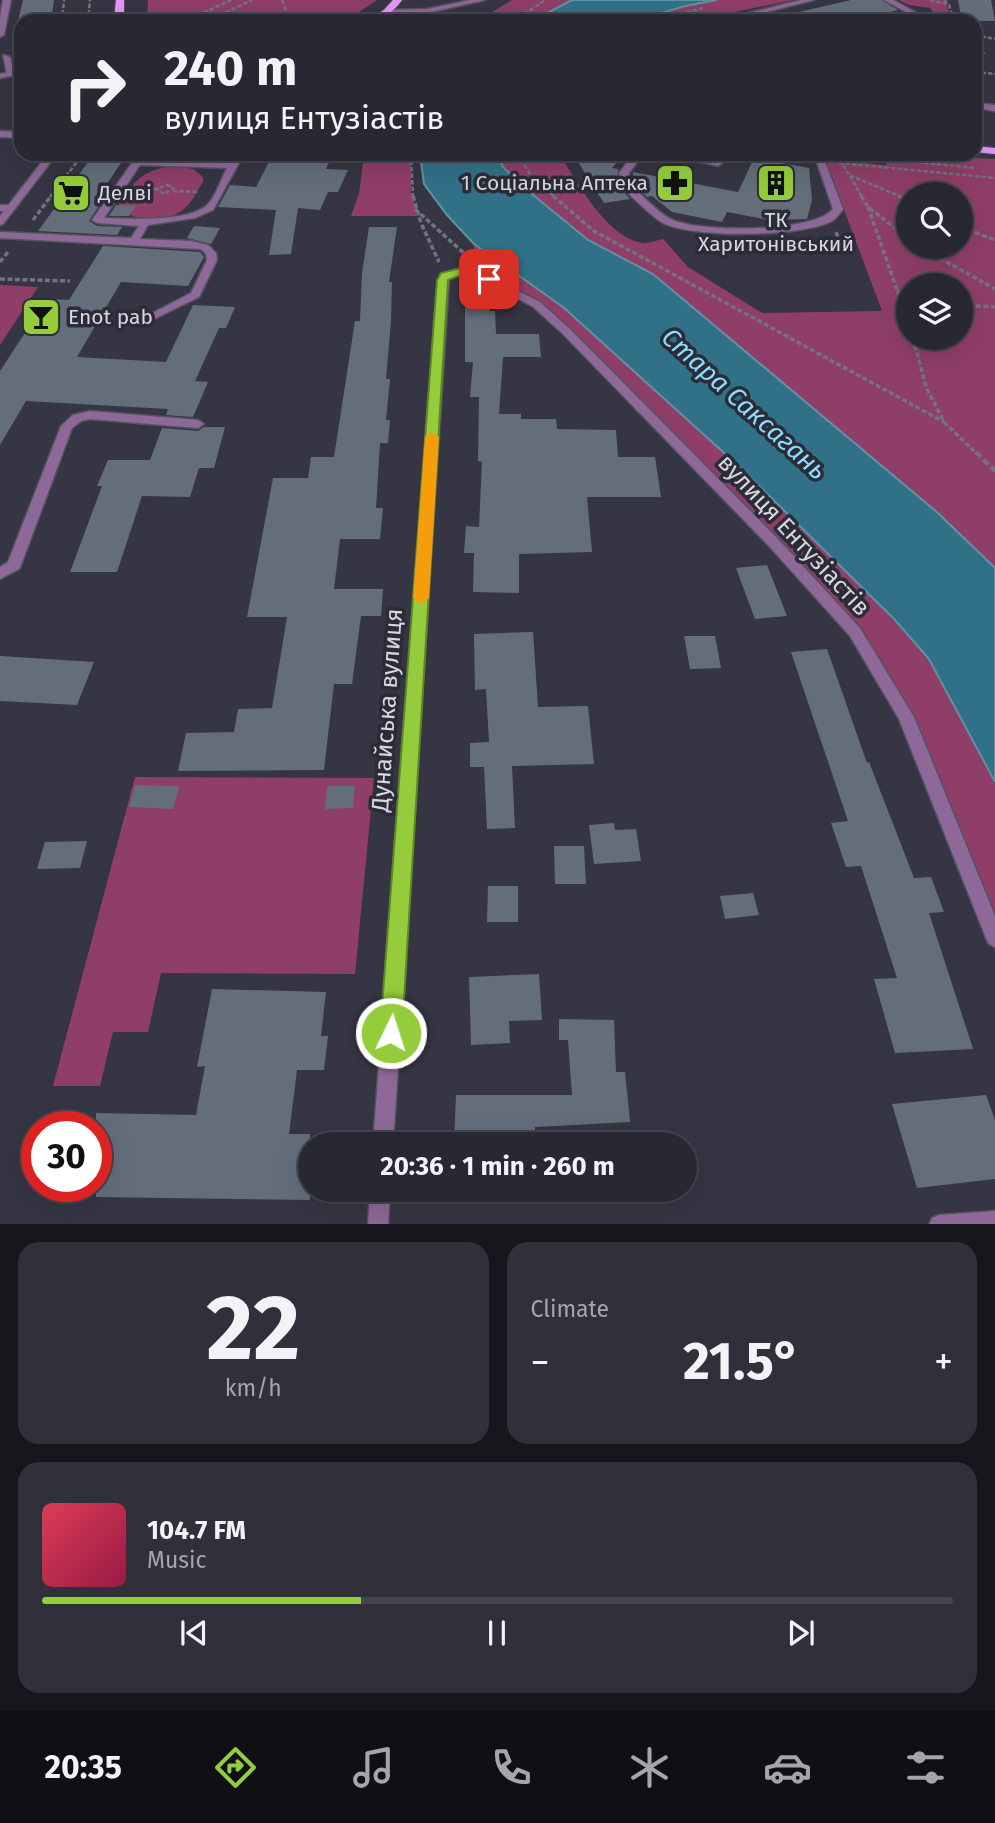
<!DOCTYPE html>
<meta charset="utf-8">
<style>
:root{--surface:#282832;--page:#30303a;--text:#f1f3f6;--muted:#a5a6ac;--line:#44444d;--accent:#94cc3c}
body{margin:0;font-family:"Fira Sans",sans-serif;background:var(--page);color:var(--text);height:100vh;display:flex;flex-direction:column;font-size:26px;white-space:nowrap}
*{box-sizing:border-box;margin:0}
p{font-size:23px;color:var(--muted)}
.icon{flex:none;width:38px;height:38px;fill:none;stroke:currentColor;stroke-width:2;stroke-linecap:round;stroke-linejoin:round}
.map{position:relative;height:1224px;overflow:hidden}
.side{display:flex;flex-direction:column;gap:18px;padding:18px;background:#16161c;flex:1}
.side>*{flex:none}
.top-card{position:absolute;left:14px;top:14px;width:968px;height:147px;border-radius:21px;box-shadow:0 7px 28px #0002,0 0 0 2px var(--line);background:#282832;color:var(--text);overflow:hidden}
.tools{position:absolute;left:896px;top:182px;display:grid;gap:14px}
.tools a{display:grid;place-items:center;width:77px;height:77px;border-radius:50%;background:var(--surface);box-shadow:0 7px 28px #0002,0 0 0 2px var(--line);font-size:35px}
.speed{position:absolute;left:21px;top:1111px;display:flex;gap:14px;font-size:35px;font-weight:700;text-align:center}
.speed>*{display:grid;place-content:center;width:91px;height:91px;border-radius:50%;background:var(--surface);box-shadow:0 7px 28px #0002,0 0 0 2px var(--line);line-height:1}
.speed .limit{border:10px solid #d22;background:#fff;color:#111}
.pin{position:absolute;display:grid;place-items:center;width:60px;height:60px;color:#fff;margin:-30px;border-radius:14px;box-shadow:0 4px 10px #0006}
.me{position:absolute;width:77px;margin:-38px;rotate:4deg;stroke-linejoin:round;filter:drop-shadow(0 0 5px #0008)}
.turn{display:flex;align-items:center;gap:24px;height:147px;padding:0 35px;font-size:32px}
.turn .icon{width:91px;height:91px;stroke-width:2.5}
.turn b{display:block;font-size:49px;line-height:60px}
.big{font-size:52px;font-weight:700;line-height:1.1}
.side .card{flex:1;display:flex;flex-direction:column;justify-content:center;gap:10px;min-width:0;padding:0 24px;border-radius:21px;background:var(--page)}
.side .dial{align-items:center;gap:0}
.dial b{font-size:91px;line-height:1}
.song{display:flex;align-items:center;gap:21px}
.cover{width:84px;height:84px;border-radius:10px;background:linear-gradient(135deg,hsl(350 70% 55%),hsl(340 70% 35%))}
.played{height:7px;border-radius:4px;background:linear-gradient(90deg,var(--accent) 35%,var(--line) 35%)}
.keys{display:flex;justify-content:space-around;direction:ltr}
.heat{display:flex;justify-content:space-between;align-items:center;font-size:38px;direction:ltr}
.side .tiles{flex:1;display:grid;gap:18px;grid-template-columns:1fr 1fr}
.card:last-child{grid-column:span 2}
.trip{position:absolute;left:298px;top:1132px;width:399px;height:70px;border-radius:35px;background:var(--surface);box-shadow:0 7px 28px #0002,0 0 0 2px var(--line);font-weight:700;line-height:70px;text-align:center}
.dock{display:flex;height:112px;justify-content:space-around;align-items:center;background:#101014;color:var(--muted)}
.dock .icon{width:49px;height:49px}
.dock .on{color:var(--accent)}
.dock b{font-size:32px;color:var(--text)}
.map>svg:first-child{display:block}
</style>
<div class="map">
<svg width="995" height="1225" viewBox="0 0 995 1225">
<rect width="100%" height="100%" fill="#363543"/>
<!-- green -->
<g fill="#8f3e68" fill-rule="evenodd">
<polygon points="148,0 377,0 359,12 337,21 147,21"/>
<polygon points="512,0 572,0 532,21 477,21"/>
<polygon points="717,0 794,0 689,21 635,21 685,5"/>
<polygon points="899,0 948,0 946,4 953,21 941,21 929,15 933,12 930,8 909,5"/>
<polygon points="364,154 411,154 411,191 417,216 351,216 359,194"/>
<path d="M497 154 561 156C577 183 607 237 642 243 648 244 657 240 663 239L688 267 762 313 882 311 825 159 886 165V159L900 161 901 155 908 154 995 159V568L938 513 653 274 588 240 532 194 503 167ZM908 194H961V247H908ZM908 285H961V338H908Z"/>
<path d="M175 166 193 169 203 177V182C198 189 194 199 187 206 170 224 137 223 119 208V202C135 180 146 168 175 166Z"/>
<polygon points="474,244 563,307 744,471 850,573 929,659 995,784 995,938 906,717 855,632 536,304 472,272"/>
<polygon points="0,285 38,287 0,345"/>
<polygon points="135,777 374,778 355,974 161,973 148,1032 113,1032 100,1086 53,1086"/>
</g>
<!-- water -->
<g fill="#317188" stroke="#6390a2" stroke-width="2">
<polygon points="572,0 717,0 685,6 635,21 532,21"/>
<polygon points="420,154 497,154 503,167 532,194 588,240 653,274 938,513 995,568 995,782 929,659 894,619 744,471 563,307 474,244 447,215 424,184"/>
</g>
<!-- building -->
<g fill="#646e7b">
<polygon points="23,0 54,0 51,21 18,21"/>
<polygon points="851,0 882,0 898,10 854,21 800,21 799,12"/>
<polygon points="958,0 991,0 995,21 962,21"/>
<polygon points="94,154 127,154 94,203 100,204 89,221 97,226 122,227 117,235 38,231"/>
<polygon points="273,154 332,156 326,169 348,170 338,192 328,192 320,210 298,208 291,254 269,255 276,210 218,207 230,185 256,187"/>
<polygon points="573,154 624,154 612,168 618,169 617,185 630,199 604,203"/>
<polygon points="754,158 809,168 812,200 807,219 769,220 727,212 722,222 672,212 652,196 647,197 633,183 633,172 738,192"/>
<polygon points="116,205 136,206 129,216 109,216"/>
<polygon points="194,226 220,228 211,244 187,238"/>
<polygon points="369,227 397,227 389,282 392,282 391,321 386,379 390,379 386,420 390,420 388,443 380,443 376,508 383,508 380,539 340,539 334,589 383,589 381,616 361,616 352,684 334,684 324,770 178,771 186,733 234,732 238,709 272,708 287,617 247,617 273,478 308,478 311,457 334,457 355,321 360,321 362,273"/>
<polygon points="103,246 200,252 204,257 188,286 121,282 77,357 166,362 193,305 235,307 226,328 219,328 195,381 208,382 193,417 166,415 168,409 26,401 0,445 0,371 47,299 69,300"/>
<polygon points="490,294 490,311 495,311 496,334 539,334 541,357 503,357 499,414 521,414 521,419 556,419 557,429 616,430 618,457 655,457 661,497 587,497 592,552 519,554 519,593 473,592 474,553 464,553 466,526 479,527 482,462 478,461 479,397 470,397 473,362 465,362 465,295"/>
<polygon points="204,427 225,427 214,468 199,468 190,497 142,496 117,572 70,572 102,486 97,486 108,460 150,460 162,428 198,431"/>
<polygon points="767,565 787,616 755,619 736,568"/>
<polygon points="533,632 538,707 588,706 594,764 512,766 515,828 487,829 484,767 470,767 470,743 489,742 486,689 475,690 474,634"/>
<polygon points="684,636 715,636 721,668 690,669"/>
<polygon points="827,649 867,763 869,762 914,878 931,877 944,912 929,913 973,1049 895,1053 874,979 897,978 861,866 846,867 831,823 848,821 791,652"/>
<polygon points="0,656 94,662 77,705 0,701"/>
<polygon points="135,785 179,786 173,809 129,807"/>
<polygon points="327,786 355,786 353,808 325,809"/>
<polygon points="614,823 615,830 636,829 641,861 594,864 589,825"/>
<polygon points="87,841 80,868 37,869 45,842"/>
<polygon points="554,846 584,846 586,884 555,884"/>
<polygon points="488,886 518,886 518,922 487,922"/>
<polygon points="753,893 759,915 725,919 720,896"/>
<polygon points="539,974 542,1020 509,1021 510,1043 471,1045 469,977"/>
<polygon points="212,989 326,992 321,1036 328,1036 324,1070 297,1070 289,1134 310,1134 310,1200 96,1197 96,1113 196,1115 205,1066 197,1067"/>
<polygon points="559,1019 614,1020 616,1072 625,1072 630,1122 535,1127 535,1144 454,1144 456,1095 572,1095 568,1040 559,1040"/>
<polygon points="986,1095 995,1120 995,1179 917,1188 892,1104"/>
</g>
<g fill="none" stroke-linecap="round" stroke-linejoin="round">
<!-- service casing -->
<g stroke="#53525f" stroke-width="3">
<g id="service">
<polygon points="3,0 11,0 4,35 0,37 0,17"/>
<polygon points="470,0 485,0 427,13 387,14 383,12 387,10 427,9"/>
<polygon points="884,0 893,0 917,13 889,21 876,21 906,12"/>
<polygon points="3,55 10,57 14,76 7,74"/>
<polygon points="975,103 995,105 995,111 975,108"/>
<polygon points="0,131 21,132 21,138 0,137"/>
<path d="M236 154H244L213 210 195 218 148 225 140 239 191 241 208 245 216 253 217 260 199 297 150 321 146 322 141 319 191 293 207 260 206 254 201 249 0 238V232L131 238 139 226 97 223 92 220 134 160 230 163ZM140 165 227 168C221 179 215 199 206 206 187 222 127 219 104 218Z"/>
<path d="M634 154H643L629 173 630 184C641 194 658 213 671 219 698 233 814 233 833 209L814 154H822L843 209C840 213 837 218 832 221 802 237 697 238 665 224 655 220 629 194 620 185L619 173Z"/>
<polygon points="668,154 686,154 722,163 718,166"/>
<polygon points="0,205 11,205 16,208 11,211 0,211"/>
<polygon points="90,411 198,420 204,424 198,428 90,419 81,421 72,428 21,565 19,569 0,579 0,567 8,562 61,426 73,415"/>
<polygon points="995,1211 995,1225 929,1225 932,1218 939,1215"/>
</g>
</g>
<!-- minor casing -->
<g stroke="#53525f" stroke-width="3">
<g id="minor">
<polygon points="801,0 814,0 730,21 716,21"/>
<polygon points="461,268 476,270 540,302 570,329 779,540 860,628 914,717 995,916 995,947 989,944 986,938 899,719 850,636 769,546 562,333 532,306 470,275 462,274 449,278 393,1144 373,1144 438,280 441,274"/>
<polygon points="370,1190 390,1190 388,1225 368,1225"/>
</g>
</g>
<!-- tertiary casing -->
<g stroke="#53525f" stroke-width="3">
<g id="tertiary">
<polygon points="21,70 21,74 0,78 0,74"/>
<polygon points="48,154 57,154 3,224 0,225 0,216"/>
</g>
</g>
<!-- primary casing -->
<g stroke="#53525f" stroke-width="2">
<g id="primary">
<polygon points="116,0 124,0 124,21 114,21"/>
<path d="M393 0H402C392 13 383 21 366 21L384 10Z"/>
<polygon points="975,146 995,148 995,154 975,152"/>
</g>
</g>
<!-- path-far2 -->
<g stroke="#73727e" stroke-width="2.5" stroke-dasharray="4.5 2" stroke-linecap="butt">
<polyline points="282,0 290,21"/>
<polyline points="930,0 947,4"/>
<polyline points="944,0 949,5 954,21"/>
<polyline points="62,21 64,0"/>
<polyline points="88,21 90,0"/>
<polyline points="186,21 231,0"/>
<polyline points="208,21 252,0"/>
<polyline points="513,21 546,0"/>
<polyline points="655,21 703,8"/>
<polyline points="975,35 995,39"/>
<polyline points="975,49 983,52 984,56"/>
<polyline points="975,59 984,56"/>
<polyline points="975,72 995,74"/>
<polyline points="411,154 413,197"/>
<polyline points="517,154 533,178 555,197"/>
<polyline points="840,154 975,168"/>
<polyline points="839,163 995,178"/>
<polyline points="843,165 849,175 902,197"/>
<polyline points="850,176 862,197"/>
<polygon points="167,185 174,188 164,194 156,189"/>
<polyline points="141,188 156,189"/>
<polyline points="173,191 199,192"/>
<polyline points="50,197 83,154"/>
</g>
<!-- path-far1 -->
<g stroke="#73727e" stroke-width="3.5" stroke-dasharray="5 2.5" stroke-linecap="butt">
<polyline points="413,196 421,223 439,262"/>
<polyline points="553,196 594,231 944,422"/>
<polyline points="861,196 868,207 908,238"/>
<polyline points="898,196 908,200"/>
<polyline points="868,207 908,321"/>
<polyline points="415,209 466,255"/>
<polyline points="33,220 51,196"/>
<polyline points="961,227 995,240"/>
<polyline points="836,232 843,250"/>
<polyline points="920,247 995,289"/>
<polyline points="0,262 8,252"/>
<polyline points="0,279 70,281"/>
<polyline points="897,291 908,296"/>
<polyline points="961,305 995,307"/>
<polyline points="913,338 926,387 944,422 977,454"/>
</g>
<!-- path -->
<polyline stroke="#73727e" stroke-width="4.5" stroke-dasharray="7 3.5" stroke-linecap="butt" points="976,452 995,471"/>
<!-- service -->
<use href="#service" fill="#8d6898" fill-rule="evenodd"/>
<!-- minor -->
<use href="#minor" fill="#8d6898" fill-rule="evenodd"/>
<!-- tertiary -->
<use href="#tertiary" fill="#8d6898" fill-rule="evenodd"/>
<!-- primary -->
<use href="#primary" fill="#e396f8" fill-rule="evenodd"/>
</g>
<!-- route -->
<polygon fill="#94cc3c" stroke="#608527" stroke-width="2" points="461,268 495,279 489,282 461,275 448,280 402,1033 399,1040 391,1043 384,1040 380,1033 437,280 441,273"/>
<!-- slow -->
<polygon fill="#f59e0b" points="432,432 439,437 429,598 421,604 413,598 425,437"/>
<!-- icons -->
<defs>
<g id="pharmacy-square" transform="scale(2.0125)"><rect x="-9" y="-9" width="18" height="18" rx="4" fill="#94cc3c" stroke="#2c2b38"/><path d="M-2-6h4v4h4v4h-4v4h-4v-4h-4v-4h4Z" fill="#111"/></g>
<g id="building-square" transform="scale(2.0125)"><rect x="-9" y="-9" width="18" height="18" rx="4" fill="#94cc3c" stroke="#2c2b38"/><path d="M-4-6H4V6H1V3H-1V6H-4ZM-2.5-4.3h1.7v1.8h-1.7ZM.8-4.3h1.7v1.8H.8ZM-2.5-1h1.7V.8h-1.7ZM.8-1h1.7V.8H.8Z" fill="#111"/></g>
<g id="supermarket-square" transform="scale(2.0125)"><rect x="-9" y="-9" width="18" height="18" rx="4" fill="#94cc3c" stroke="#2c2b38"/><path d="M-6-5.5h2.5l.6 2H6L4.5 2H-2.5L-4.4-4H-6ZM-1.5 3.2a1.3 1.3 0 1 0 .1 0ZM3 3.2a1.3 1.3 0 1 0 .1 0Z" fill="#111"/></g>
<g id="bar-square" transform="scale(2.0125)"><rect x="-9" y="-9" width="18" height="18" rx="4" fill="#94cc3c" stroke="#2c2b38"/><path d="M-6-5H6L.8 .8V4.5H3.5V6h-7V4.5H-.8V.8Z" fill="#111"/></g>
</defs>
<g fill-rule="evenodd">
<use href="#pharmacy-square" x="675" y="183"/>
<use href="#building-square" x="776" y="183"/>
<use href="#supermarket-square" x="71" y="193"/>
<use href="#bar-square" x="41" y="317"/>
</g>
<g text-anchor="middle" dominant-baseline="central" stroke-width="7" stroke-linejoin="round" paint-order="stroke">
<!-- far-poi labels -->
<g font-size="21" fill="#d7d7df" stroke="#2c2b38" text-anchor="start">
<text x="648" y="183" text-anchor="end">1 Соціальна Аптека</text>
<text x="98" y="193">Делві</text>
<text x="776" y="220" text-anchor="middle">ТК<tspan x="776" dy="24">Харитонівський</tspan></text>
<text x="68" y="317">Enot pab</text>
</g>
<!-- street labels -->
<g font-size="24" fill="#d7d7df" stroke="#2c2b38">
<text transform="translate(794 535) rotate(47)">вулиця Ентузіастів</text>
<text transform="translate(387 710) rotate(-86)">Дунайська вулиця</text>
</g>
<!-- water labels -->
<g font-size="26" font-style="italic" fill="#8adefd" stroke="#2c2b38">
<text transform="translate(744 404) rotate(42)">Стара Саксагань</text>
</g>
</g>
</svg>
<div class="tools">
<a><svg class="icon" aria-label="search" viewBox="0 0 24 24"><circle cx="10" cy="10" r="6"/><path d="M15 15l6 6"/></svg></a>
<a><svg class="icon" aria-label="layers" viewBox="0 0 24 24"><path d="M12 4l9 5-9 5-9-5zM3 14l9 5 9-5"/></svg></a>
</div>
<div class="speed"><div class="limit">30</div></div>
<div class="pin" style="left:489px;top:279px;background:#d93025"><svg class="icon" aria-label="arrive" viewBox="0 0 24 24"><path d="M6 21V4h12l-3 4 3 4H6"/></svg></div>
<svg class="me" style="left:391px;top:1033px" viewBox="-20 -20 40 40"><circle r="17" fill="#94cc3c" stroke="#fff" stroke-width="3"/><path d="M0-11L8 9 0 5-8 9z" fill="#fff"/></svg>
<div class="trip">20:36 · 1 min · 260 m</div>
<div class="top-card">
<div class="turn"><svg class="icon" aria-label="right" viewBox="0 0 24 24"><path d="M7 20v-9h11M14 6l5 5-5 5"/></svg><div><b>240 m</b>вулиця Ентузіастів</div></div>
</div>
</div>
<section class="side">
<div class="tiles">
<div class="card dial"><b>22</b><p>km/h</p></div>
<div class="card"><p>Climate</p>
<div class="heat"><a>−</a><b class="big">21.5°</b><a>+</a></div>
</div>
<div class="card">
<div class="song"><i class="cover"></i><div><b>104.7 FM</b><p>Music</p></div></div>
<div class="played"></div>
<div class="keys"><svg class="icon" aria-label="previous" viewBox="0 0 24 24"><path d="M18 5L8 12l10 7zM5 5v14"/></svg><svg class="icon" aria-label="pause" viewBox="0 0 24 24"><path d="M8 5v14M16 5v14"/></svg><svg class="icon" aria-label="next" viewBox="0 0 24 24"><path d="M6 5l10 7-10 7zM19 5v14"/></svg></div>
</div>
</div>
</section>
<nav class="dock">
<b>20:35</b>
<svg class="icon on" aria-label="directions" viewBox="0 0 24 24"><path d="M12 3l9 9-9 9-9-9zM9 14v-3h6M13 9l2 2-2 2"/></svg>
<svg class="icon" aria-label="music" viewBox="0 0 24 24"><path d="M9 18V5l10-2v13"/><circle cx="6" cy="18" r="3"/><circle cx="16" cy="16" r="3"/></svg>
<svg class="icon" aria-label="phone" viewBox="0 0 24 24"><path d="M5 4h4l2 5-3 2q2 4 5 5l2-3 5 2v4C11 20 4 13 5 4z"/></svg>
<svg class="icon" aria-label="climate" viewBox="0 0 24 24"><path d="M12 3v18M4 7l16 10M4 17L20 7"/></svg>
<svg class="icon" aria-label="car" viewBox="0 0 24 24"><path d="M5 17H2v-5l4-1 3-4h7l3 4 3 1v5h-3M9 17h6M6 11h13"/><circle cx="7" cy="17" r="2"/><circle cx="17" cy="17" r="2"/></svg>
<svg class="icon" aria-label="filters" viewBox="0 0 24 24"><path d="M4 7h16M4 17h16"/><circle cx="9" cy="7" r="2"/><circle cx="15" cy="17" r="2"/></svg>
</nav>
